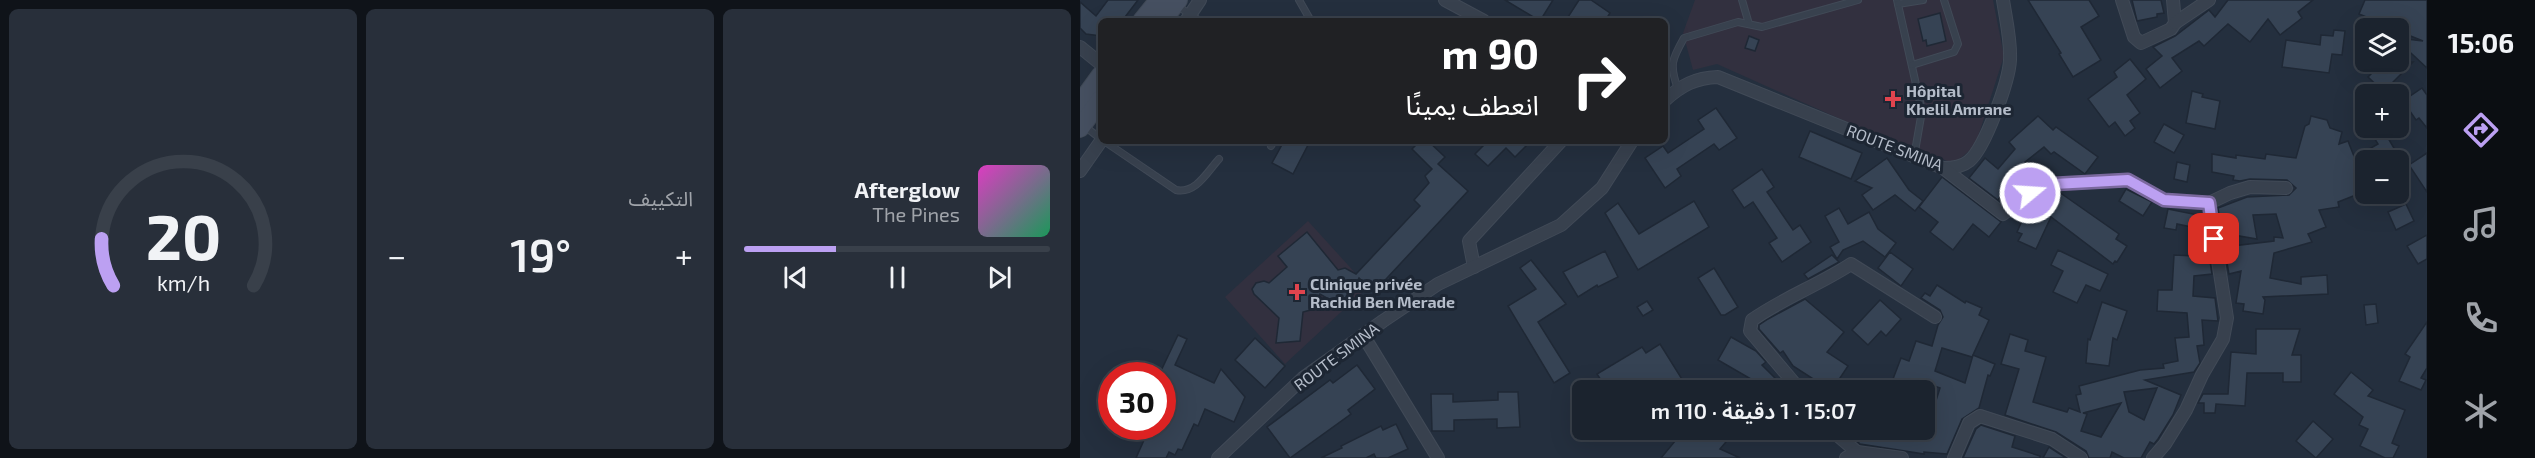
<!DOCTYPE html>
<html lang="ar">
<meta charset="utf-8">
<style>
:root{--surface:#1b232e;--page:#282f3a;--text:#f1f3f6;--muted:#a0a4aa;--line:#39404a;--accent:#bca0f2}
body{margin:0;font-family:"Exo 2","Noto Sans Arabic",sans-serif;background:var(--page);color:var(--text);direction:rtl;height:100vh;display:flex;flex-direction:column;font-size:22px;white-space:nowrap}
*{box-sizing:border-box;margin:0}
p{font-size:20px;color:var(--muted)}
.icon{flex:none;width:33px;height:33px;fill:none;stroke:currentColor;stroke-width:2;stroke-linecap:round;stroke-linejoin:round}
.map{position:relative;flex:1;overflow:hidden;direction:ltr}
.sheet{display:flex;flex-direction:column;gap:9px;padding:9px;background:#0f1319;width:1080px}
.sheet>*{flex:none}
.guide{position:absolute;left:18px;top:18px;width:570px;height:126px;border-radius:9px;box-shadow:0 6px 24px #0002,0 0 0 2px var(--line);direction:rtl;background:#202124;color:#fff;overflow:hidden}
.tools{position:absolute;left:1275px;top:18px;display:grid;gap:12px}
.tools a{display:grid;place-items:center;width:54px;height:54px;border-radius:9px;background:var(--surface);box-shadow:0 6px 24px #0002,0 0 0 2px var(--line);font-size:30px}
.speed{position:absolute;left:18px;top:362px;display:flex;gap:12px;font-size:30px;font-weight:700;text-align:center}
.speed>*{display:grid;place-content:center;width:78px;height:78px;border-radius:50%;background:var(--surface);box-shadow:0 6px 24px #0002,0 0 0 2px var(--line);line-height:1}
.speed .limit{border:9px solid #d22;background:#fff;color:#111}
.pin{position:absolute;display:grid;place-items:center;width:51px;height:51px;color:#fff;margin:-26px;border-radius:12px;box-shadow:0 3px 9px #0006}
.me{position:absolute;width:66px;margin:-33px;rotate:72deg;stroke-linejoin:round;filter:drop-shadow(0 0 4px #0008)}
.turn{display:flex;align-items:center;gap:21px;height:126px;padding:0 30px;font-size:27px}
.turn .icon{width:78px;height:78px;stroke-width:2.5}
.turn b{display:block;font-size:42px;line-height:51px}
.big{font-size:45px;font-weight:600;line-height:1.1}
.sheet .tile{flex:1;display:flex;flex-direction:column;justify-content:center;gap:9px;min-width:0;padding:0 21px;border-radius:9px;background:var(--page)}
.sheet .dial{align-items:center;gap:0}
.dial svg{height:156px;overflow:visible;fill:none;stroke:var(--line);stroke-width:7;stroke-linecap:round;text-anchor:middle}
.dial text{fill:var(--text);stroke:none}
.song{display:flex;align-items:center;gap:18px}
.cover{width:72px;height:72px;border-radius:9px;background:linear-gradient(135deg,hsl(310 70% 55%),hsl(150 70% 35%))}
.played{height:6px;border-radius:3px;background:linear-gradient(90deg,var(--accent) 30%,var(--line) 30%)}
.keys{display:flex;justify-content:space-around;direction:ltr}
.heat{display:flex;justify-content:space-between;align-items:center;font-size:33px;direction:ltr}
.sheet .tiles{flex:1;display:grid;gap:9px;grid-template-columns:repeat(3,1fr)}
.trip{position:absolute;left:492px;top:380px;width:363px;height:60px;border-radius:9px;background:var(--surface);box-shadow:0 6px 24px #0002,0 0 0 2px var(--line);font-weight:600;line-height:60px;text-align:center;direction:rtl}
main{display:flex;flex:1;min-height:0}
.tab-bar{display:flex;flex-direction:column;width:108px;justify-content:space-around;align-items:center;background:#0b0e12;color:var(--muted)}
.tab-bar .icon{width:42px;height:42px}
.tab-bar .active{color:var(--accent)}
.tab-bar b{font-size:27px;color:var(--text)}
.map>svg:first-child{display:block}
</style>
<main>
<nav class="tab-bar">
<b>15:06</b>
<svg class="icon active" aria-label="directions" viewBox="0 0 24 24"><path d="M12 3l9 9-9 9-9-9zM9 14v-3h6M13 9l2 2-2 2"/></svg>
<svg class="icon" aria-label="music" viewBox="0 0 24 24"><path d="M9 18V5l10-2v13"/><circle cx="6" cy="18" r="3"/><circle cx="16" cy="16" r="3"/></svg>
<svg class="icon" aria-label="phone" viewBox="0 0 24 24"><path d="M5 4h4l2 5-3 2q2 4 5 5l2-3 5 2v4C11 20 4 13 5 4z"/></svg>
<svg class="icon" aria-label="climate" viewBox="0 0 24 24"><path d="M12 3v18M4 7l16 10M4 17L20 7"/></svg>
</nav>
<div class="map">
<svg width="1347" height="458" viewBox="0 0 1347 458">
<rect width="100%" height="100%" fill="#242f3e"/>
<!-- medical -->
<g fill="#32303f">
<polygon points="615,0 913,0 924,56 895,146 876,162 870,162 787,131 637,64 613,70 603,33"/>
<polygon points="228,221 288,287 205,364 145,297"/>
</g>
<!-- building -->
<g fill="#364354" stroke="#1f2835" stroke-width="1.5" fill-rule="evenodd">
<polygon points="28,0 58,0 42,21 21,21 21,36 6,34 0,28 0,2 16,16"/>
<polygon points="425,0 473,0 460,21"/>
<polygon points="499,0 511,0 530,13 525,21 494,21 488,17"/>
<polygon points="948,0 1009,0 1019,16 1001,27 1021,60 993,77 979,54 981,53"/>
<polygon points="1052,0 1081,0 1084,13 1077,14 1077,17 1057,21"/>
<polygon points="1148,0 1233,0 1218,12 1222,18 1200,35 1188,19 1170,42 1148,24 1124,46 1119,41 1092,58 1102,71 1080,88 1066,69 1082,56 1073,47 1095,36 1129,10 1135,17"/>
<polygon points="1285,0 1347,0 1347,68 1318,41 1318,38 1343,41 1318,31 1318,28 1313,28 1279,14"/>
<polygon points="860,13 866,41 847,46 846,40 843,41 838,19"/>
<polygon points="1254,30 1265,31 1262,55 1252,54 1249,73 1202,67 1206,40 1240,45 1241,35 1253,36"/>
<polygon points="669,36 679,40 675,51 665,48"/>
<polygon points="1050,59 1066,79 1047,95 1060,113 1050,121 1055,128 1045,136 1035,122 1029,127 1008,99 1037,77 1034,72"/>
<polygon points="1289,62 1333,62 1313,82 1321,94 1306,94 1288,77 1296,69"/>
<polygon points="1342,88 1347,95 1347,128 1339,118 1336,120 1323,101"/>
<polygon points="1112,91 1123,94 1122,97 1140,101 1135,129 1106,123"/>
<polygon points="636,108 657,138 639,150 634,144 597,169 601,176 585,188 565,158 583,146 588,153 624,129 618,120"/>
<polygon points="958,116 973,130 976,127 1018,157 1005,174 974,152 971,154 964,147 945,162 959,175 952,183 942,188 934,181 918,200 889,178 905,158 918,169 935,149 929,142"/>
<polygon points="1231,116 1247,120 1250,128 1262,132 1259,144 1268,141 1279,169 1284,152 1298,144 1288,128 1326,128 1308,138 1321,160 1286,160 1286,191 1258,202 1259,207 1239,210 1246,227 1228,234 1232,242 1194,253 1190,278 1221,284 1221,277 1247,275 1248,294 1183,297 1185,300 1183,314 1163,311 1164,304 1156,303 1161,271 1149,274 1144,247 1194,241 1194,237 1203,238 1196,214 1173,215 1177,239 1142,233 1138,208 1167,197 1209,195 1216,188 1207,180 1170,179 1160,181 1153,180 1154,176 1132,172 1132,154 1156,158 1156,155 1185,159 1186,154 1216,158 1225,126 1229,124"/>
<polygon points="1084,124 1104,135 1094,153 1074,142"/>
<polygon points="730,131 782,153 771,179 719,157"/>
<polygon points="204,141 230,141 213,174 192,163"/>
<polygon points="340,141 348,141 365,157 358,164 388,191 294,292 279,278 268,302 259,305 240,294 234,309 223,312 220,341 196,343 199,318 174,294 172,289 176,283 184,281 189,283 207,267 198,256 227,232 258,270 265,268 276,274 340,206 334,200 349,183 345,176 352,169 332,149"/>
<polygon points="408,141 451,141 435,157 426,148 408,166 395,154"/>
<polygon points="1347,153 1347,192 1329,165"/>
<polygon points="807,158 829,190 843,201 835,211 815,195 793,210 782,195 792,188 775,181"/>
<polygon points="1097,162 1110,165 1107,182 1094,179"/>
<polygon points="682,169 694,187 687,192 713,230 720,225 731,242 702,262 689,243 697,238 673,202 664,208 652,190"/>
<polygon points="862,177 921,222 909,237 893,224 873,250 850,232 858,222 839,207"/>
<polygon points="1046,189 1072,202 1063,216 1039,201"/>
<polygon points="979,192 1039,234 1036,239 1047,246 1037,262 1035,261 1033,264 971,217 956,249 938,241 942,234 937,232 950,203 973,193 977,196"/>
<polygon points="614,201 629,227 558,270 525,213 538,203 559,234"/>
<polygon points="1326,204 1334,221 1316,230 1308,212"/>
<polygon points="759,208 768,224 789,212 798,229 816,243 805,257 783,241 763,250 757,259 750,247 759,242 745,216"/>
<polygon points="1088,209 1123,216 1121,229 1097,224 1096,230 1084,228"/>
<polygon points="1347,235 1347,259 1338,264 1327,246"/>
<path d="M1128 249 1132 274 1114 276 1113 296 1135 298 1138 321 1122 320 1124 345 1117 346 1120 363 1114 372 1065 380 1101 395 1093 415 1078 439 1074 444 1070 442 1061 458H1044L1032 452 1030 458H1009L1006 451 976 432 925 415 939 369 921 364 930 334 948 340 945 351 966 357 953 402 987 412 989 408 1000 412 996 395 1001 394 999 386 1060 370 1084 368 1083 364 1098 361 1095 338 1109 337 1107 313 1077 311 1078 290H1092L1094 255 1114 256 1113 251ZM1077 388 1064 420 1049 412 1044 392ZM1041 403 1021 437 1001 431 1007 414 1003 413Z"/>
<polygon points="978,250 1028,274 1020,291 1006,285 997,303 973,292 983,271 971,265"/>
<polygon points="525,251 538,277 518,287 517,285 498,297 483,272"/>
<polygon points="810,252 833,269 821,286 798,268"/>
<polygon points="752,255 759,262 728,279 724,274"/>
<polygon points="451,260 486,304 458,322 490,373 474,383 428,306 456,289 440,268"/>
<polygon points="634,268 658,307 645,315 641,315 618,278"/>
<polygon points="857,285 885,303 886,301 902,308 899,315 909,320 892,357 862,348 855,371 885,383 893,355 915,364 910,376 908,375 899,408 882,419 867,454 844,452 844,454 780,444 777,441 778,432 794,435 794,430 817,433 818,429 847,429 860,388 840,381 837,389 813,379 821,358 829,361 836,341 852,346 858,325 863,317 860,310 841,298 845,293 850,296"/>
<polygon points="725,299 764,332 747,352 768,366 752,390 733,390 738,382 713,366 703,351 700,353 679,329 679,325 688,319"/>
<polygon points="800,300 821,319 806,336 801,331 788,345 772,330"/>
<polygon points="567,301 573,310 563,316 557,307"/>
<polygon points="1022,302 1047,311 1037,340 1033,338 1029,366 1006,363 1008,339 1010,340"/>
<polygon points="1296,304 1298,323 1286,325 1284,305"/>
<polygon points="1347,322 1347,368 1341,378 1346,380 1341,390 1319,381 1330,357 1325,354"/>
<polygon points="1176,329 1220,329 1212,355 1221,355 1221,382 1203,382 1203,373 1167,373 1165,406 1136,404 1135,413 1124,413 1124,403 1118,403 1123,394 1148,394 1151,352 1176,354"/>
<polygon points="98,335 107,339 95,365 134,383 141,369 165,397 154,422 125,409 118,426 114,424 102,450 98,449 95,455 89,452 86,458 56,458 64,440 57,436 62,426 82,426 82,375 79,375"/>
<polygon points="651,337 676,351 686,362 682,365 707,390 668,390 676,382 638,360"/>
<polygon points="175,338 205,366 185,388 155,360"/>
<polygon points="580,344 605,384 596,390 505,390 521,380 517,374 562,347 566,353"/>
<polygon points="277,365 295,389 268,410 271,414 210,458 187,427 250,380 253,383"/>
<polygon points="1271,372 1293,390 1288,396 1325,410 1312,443 1319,446 1313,458 1305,458 1280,446 1288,429 1279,425 1283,417 1254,394"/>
<polygon points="418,392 438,392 440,427 417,428 417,419 374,420 374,431 352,431 351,394 373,394 373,402 418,400"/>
<polygon points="1233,421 1253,439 1236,458 1216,441"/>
<polygon points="316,424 328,449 308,458 296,458 294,454 286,458 241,458 262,448 261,446 301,426 303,430"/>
<polygon points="901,425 935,436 932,447 960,456 960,458 883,458 896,429"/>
<polygon points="605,429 657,429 640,449 660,458 581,458"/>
<polygon points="969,447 986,458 963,458"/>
</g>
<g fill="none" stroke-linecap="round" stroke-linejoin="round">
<!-- lane casing -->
<g stroke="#414a57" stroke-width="8">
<g id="lane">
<polyline points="219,0 231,21"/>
<polyline points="662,0 669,24"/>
<polyline points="817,0 842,111 834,157"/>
<polyline points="818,4 843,0"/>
<polyline points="96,5 120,21"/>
<polyline points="832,65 874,52 878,44 864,0"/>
<path d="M598 89C589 65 592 59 604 38L658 22 682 27 778 0"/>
<polyline points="3,125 21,139"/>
<path d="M24 141 96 190C116 194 127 172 139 159"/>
<polyline points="191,146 194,141"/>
</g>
</g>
<!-- street casing -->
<g stroke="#414a57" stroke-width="14">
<g id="street">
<polyline points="365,0 404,21"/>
<polyline points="1042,0 1054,37 1061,43 1091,29 1095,23 1093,0"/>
<polyline points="106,21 120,0"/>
<polyline points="1095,23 1129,0"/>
<polyline points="0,47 21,64"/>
<path d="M585 100C602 85 615 78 638 77L863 168C872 168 882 167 889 161 905 148 929 81 930 60 931 40 926 20 923 0"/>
<polyline points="863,168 923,214 950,193 974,184 1048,180 1084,200 1129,203 1150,193 1170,187 1206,188"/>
<polyline points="0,171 21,141"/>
<polyline points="394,267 389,241 481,141"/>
<polyline points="283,335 358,458"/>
<path d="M720 390 670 331 672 320C703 298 739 285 771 264L855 317"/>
<polyline points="750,429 777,452"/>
<polyline points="138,458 223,378 303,321 358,284 481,225 522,188 552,141"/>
<polyline points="766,458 777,452 822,458"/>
<polyline points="874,458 889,423 900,416 972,439 1001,458"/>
<polyline points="1073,458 1085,444 1106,410 1122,375 1143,339 1147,318 1129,203"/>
</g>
</g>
<!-- secondary casing -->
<g stroke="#414a57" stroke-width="20">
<g id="secondary">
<polyline points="62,21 79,0"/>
<polyline points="82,21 98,0"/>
<polyline points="0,104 21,75"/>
<polyline points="0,128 21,99"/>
</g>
</g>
<!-- lane -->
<use href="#lane" stroke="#38414e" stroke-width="6"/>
<!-- street -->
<use href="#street" stroke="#38414e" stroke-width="12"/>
<!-- secondary -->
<use href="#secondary" stroke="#465061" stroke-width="18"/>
</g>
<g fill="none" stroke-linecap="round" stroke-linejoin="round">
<!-- route casing -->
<g stroke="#7a689d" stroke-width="15">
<polyline id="route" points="950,193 974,184 1048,180 1084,200 1129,203 1134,239"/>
</g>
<!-- route -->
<use href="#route" stroke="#bca0f2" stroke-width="10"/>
</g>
<!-- markers -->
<g fill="#e0444e" stroke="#1d2633" stroke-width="2">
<path d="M810 90h6v6h6v6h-6v6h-6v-6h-6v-6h6z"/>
<path d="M214 283h6v6h6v6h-6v6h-6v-6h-6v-6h6z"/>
</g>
<g text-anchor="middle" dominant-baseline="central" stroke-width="6" stroke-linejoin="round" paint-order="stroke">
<!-- poi labels -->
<g font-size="16" font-weight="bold" fill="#b4bcc9" stroke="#1d2633" text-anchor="start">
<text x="826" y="90">Hôpital<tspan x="826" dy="18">Khelil Amrane</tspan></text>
<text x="230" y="283">Clinique privée<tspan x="230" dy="18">Rachid Ben Merade</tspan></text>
</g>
<!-- street labels -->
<g font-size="16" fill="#b4bcc9" stroke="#1d2633">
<text transform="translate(815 147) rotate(21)">ROUTE SMINA</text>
<text transform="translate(256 356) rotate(-37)">ROUTE SMINA</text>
</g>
</g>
</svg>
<div class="tools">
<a><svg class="icon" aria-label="layers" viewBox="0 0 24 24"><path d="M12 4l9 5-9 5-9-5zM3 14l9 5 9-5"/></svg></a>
<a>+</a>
<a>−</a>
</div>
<div class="speed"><div class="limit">30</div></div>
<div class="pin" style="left:1134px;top:239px;background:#d93025"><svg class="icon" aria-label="arrive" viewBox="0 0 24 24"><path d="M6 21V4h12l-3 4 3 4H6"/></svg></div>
<svg class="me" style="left:950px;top:193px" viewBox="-20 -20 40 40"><circle r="17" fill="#bca0f2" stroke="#fff" stroke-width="3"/><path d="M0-11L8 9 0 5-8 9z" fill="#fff"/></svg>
<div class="trip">15:07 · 1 دقيقة · 110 m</div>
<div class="guide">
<div class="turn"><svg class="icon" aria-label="right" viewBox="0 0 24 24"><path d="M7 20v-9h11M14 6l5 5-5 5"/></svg><div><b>90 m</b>انعطف يمينًا</div></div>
</div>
</div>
<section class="sheet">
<div class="tiles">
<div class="tile">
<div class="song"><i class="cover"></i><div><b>Afterglow</b><p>The Pines</p></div></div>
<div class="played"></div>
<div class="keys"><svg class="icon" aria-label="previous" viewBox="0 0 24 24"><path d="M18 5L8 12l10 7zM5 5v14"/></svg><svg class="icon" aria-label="pause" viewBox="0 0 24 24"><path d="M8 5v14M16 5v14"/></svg><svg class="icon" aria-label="next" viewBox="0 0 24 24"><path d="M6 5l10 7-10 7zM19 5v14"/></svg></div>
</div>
<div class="tile"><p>التكييف</p>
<div class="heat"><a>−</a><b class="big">19°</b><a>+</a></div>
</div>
<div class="tile dial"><svg viewBox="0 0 100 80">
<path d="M14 69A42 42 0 1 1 86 69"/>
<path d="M14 69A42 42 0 0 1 8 45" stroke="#bca0f2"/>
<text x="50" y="56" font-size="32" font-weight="700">20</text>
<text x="50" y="72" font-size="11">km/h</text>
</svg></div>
</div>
</section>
</main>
